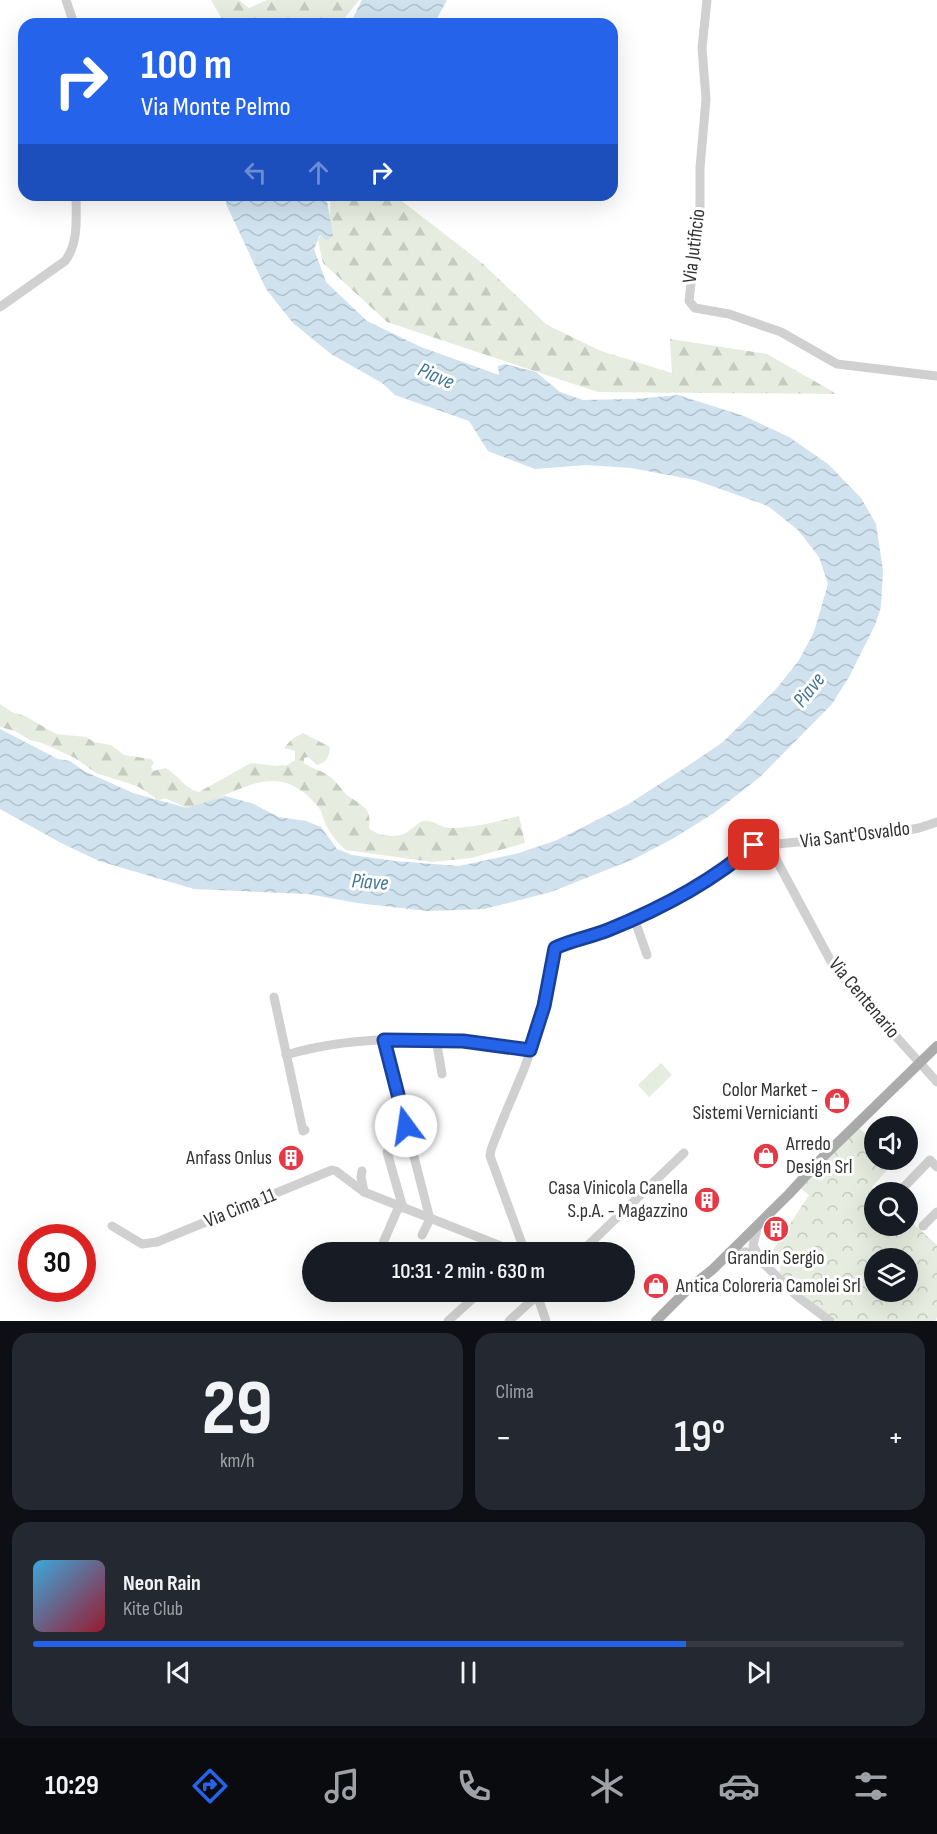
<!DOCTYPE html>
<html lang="it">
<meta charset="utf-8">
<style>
:root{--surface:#171b24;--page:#242831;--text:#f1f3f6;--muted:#9ea1a6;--line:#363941;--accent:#2563eb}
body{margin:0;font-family:"Sofia Sans Condensed",sans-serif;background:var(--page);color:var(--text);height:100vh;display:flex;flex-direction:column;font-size:22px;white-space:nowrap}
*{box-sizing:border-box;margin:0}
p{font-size:20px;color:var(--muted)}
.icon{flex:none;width:33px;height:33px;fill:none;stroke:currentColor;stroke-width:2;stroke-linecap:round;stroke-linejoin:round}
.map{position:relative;height:1321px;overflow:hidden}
.panel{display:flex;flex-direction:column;gap:12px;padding:12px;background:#0d0f14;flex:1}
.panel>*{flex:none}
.hud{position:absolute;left:18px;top:18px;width:600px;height:183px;border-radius:18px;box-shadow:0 6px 24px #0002;background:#2563eb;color:#fff;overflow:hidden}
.buttons{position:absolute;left:864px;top:1116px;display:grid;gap:12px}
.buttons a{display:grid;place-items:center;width:54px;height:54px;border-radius:50%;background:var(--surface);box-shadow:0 6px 24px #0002;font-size:30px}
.speed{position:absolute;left:18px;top:1224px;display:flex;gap:12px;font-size:30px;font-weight:700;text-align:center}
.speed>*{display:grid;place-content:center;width:78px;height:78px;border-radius:50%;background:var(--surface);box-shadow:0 6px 24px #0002;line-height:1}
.speed .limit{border:9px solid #d22;background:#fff;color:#111}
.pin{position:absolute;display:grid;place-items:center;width:51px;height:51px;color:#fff;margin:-26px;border-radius:12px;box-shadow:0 3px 9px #0006}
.me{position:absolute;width:66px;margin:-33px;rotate:346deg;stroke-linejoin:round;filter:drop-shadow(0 0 4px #0008)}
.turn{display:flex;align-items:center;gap:21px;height:126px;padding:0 24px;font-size:27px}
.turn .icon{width:78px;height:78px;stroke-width:2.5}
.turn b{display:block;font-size:42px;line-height:51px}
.lanes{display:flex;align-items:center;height:57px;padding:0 24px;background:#0003;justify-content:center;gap:30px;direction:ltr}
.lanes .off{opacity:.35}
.big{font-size:45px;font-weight:600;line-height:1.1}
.panel .widget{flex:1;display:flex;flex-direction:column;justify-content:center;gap:9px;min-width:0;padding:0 21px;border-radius:18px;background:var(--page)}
.panel .dial{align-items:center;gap:0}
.dial b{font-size:78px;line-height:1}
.song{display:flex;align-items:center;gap:18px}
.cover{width:72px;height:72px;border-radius:9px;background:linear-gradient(135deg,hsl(200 70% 55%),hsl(350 70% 35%))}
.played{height:6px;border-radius:3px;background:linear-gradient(90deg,var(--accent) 75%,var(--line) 75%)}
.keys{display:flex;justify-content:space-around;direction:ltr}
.heat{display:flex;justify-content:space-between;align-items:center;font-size:33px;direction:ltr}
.panel .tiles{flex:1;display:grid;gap:12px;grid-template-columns:1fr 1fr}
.widget:last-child{grid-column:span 2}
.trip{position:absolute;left:302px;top:1242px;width:333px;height:60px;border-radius:30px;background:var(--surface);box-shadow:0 6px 24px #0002;font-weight:600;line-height:60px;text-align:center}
.tabs{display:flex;height:96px;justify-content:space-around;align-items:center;background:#090b0e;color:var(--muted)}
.tabs .icon{width:42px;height:42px}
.tabs .active{color:var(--accent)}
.tabs b{font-size:27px;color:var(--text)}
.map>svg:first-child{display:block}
</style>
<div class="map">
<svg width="937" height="1321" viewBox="0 0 937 1321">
<defs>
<pattern id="forest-firs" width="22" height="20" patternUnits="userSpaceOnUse" patternTransform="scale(1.5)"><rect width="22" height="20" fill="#e6ecdf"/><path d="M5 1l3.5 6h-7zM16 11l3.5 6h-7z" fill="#c6cbc0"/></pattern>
<pattern id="park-crowns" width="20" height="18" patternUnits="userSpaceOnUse" patternTransform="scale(1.5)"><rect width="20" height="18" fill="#e6ecdf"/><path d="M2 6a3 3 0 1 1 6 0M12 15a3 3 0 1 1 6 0" fill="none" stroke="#c6cbc0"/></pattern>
<pattern id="water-waves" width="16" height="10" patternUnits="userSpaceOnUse" patternTransform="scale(1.5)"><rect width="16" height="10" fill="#cfe2ee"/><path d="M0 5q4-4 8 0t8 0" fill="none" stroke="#b2c2cd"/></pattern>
</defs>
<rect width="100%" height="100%" fill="#fff"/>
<!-- forest -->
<g fill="url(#forest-firs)">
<polygon points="211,0 239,0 249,8 267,0 359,0 340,24 225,24"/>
<path d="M329 195H394L482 263 547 325 601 351 672 373 670 339 767 354 837 394 598 392 387 322 323 263 318 240C328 226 333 212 329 195Z"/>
<path d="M0 704 12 712 25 716 56 734 86 737 94 742 111 745 124 755 151 759 154 763 151 767 153 771 166 768C179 776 185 789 199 792L251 763 276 766 288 765 295 760V751L284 748 292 739 303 733 330 747C329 756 327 763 317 765L308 757 304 758V763C312 769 321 770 329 776 337 781 341 790 348 796 362 806 372 807 369 828 376 836 394 838 404 834 410 831 417 823 423 821 433 819 441 828 450 828 474 828 496 822 519 816L525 843 471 858 432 862 346 850C338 843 330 834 326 825 323 819 323 813 319 808 281 761 249 786 204 804 198 807 193 805 187 808L165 798 159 800 137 786 96 773 75 758 42 743 30 740 15 731 0 727Z"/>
</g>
<!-- park -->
<path fill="url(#park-crowns)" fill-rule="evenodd" d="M859 1128 874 1142V1160H893L895 1161 872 1187 878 1192H874V1226H908V1219L937 1245V1317L935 1321H836L794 1288 779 1272 781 1269 769 1256 809 1195 799 1187ZM874 1258H908V1292H874Z"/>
<!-- pitch -->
<polygon fill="#e6ecdf" points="661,1063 672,1075 649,1097 638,1085"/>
<!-- water -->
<g fill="url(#water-waves)">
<polygon points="362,0 447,0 434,24 350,24"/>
<polygon points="227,195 326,195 333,236 326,240 320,235 314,249 326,282 367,321 421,347 499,375 498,366 505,364 536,372 560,392 583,400 634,399 678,395 744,416 789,437 828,464 861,498 876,524 883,570 881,607 875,625 849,677 832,704 760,777 714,813 674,838 634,859 551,892 484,909 428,911 357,903 308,894 194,889 99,861 61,843 0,809 0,729 58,759 70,761 84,771 133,793 187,808 225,796 251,803 279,817 306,821 321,827 337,849 352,855 395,861 459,866 519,853 557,840 627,805 686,767 723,742 777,688 799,660 814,632 828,584 819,557 798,530 768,506 695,480 631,468 586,465 535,469 488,451 469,421 395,395 382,383 331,354 293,323 266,289 226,204"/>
</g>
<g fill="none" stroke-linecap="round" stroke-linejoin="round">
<!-- minor -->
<g stroke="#d0d0d0" stroke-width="9">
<polyline points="66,0 74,24"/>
<polyline points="707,0 702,48 706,99 700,168 700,206 689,301 695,308 729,314 781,332 837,364 937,376"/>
<path d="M0 307 65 261C79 243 76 217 76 195"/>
<polyline points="773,846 776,844 886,834 919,828 937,822"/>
<polyline points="634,918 647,955"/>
<polyline points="274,997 303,1131 305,1130"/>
<polyline points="436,1039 442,1074"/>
<polyline points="384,1040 430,1219 422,1235"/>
<path d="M286 1055C365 1032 449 1038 530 1050"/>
<polyline points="387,1152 403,1208"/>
<polyline points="362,1171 361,1177 364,1192"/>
<polyline points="901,1190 930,1160 937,1167"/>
<polyline points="758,1225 753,1245 759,1257"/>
<polyline points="112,1226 142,1244 157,1242 332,1170 336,1171 364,1192 516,1252"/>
<polyline points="923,1226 937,1212"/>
<polyline points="383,1243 399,1206"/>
<path d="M525 1252 490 1156 491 1150C501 1122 513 1096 524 1069 539 1030 548 989 556 948L595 936 634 918 681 895 727 868 754 845 768 843 773 846 777 861 835 969 937 1082"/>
<polyline points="581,1252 684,1153"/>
<polyline points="728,1258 737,1252 750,1252 760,1260 798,1297 830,1321"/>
<polyline points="458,1292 473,1298"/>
<polyline points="536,1292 546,1321"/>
<polyline points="448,1321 480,1292"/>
<polyline points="509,1321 541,1292"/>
</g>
<!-- major -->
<polyline stroke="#ababab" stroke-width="10" points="656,1321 689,1288 712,1270 789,1194 823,1157 937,1046"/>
</g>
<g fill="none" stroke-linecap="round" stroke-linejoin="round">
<!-- route casing -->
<g stroke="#184099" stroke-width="15">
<path id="route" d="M406 1126 384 1040 463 1041 530 1050 544 1006 555 948C571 940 591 937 608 930 660 909 712 882 754 845"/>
</g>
<!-- route -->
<use href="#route" stroke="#2563eb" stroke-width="10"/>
</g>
<!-- icons -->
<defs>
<g id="shop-disc" transform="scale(1.35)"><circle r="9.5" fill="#e63946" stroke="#fff"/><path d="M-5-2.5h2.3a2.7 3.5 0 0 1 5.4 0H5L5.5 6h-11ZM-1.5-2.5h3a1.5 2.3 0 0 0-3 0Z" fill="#fff"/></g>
<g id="building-disc" transform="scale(1.35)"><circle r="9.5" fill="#e63946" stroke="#fff"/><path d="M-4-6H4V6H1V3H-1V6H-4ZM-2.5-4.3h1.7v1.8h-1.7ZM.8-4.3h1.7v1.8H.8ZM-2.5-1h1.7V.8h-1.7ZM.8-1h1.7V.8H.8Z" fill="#fff"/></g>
</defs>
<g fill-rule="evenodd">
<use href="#shop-disc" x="837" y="1101"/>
<use href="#shop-disc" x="766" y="1156"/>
<use href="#building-disc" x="291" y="1158"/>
<use href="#building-disc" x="707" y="1200"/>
<use href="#building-disc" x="776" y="1229"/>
<use href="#shop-disc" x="656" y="1286"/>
</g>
<g text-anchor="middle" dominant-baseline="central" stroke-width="6" stroke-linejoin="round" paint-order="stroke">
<!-- street labels -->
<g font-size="20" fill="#333" stroke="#fff">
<text transform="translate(694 246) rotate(-83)">Via Jutificio</text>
<text transform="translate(855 835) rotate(-7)">Via Sant'Osvaldo</text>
<text transform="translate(864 998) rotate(50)">Via Centenario</text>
<text transform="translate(240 1208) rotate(-22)">Via Cima 11</text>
</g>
<!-- poi labels -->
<g font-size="20" fill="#333" stroke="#fff" text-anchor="end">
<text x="818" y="1090">Color Market -<tspan x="818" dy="23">Sistemi Vernicianti</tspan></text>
<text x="786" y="1144" text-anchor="start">Arredo<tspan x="786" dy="23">Design Srl</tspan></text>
<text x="272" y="1158">Anfass Onlus</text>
<text x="688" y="1188">Casa Vinicola Canella<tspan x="688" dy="23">S.p.A. - Magazzino</tspan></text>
<text x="776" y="1258" text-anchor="middle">Grandin Sergio</text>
<text x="676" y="1286" text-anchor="start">Antica Coloreria Camolei Srl</text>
</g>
<!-- water labels -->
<g font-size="21" font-style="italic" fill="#3f7597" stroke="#fff">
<text transform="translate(436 376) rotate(24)">Piave</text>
<text transform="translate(809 690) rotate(-51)">Piave</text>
<text transform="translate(370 882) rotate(4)">Piave</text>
</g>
</g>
</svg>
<div class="buttons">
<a><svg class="icon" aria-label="sound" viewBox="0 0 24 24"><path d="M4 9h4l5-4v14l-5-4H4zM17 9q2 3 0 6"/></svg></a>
<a><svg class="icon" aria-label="search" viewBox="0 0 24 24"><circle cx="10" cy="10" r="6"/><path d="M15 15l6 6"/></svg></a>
<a><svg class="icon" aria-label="layers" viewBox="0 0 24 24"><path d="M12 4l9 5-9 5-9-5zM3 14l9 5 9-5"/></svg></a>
</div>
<div class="speed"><div class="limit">30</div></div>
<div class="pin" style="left:754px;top:845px;background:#d93025"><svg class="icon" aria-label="arrive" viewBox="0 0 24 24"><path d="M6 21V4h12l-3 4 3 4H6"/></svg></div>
<svg class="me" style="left:406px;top:1126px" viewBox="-20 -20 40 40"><circle r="19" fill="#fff"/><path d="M0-13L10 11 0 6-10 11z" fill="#2563eb"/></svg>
<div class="trip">10:31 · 2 min · 630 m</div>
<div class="hud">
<div class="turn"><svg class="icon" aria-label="right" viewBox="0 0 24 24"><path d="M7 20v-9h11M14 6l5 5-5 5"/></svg><div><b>100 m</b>Via Monte Pelmo</div></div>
<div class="lanes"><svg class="icon off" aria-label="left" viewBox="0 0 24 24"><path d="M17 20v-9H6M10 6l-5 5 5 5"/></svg><svg class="icon off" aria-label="ahead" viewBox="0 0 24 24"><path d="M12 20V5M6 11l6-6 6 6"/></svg><svg class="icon" aria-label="right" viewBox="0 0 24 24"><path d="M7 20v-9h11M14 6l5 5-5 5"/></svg></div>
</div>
</div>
<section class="panel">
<div class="tiles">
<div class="widget dial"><b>29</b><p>km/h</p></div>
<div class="widget"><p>Clima</p>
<div class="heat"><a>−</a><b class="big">19°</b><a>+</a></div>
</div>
<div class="widget">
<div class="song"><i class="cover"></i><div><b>Neon Rain</b><p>Kite Club</p></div></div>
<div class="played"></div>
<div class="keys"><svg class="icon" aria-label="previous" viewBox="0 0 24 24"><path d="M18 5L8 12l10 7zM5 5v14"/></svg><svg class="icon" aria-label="pause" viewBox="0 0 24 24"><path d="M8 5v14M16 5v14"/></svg><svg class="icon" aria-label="next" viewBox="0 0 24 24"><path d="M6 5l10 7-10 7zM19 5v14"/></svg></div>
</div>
</div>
</section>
<nav class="tabs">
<b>10:29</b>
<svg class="icon active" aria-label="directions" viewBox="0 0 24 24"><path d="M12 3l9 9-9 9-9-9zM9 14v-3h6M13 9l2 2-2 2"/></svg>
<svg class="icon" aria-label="music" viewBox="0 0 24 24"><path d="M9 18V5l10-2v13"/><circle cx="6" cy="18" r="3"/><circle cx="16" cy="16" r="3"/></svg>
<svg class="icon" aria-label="phone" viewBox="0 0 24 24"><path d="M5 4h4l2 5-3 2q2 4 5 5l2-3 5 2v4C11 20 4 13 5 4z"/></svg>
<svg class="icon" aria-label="climate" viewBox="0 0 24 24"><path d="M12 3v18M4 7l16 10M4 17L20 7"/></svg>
<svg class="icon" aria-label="car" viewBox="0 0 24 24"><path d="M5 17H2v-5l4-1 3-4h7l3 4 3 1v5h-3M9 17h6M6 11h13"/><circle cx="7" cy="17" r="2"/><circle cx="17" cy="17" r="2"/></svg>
<svg class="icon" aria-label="filters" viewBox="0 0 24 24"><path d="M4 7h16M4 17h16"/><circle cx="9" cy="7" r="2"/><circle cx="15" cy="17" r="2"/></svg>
</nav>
